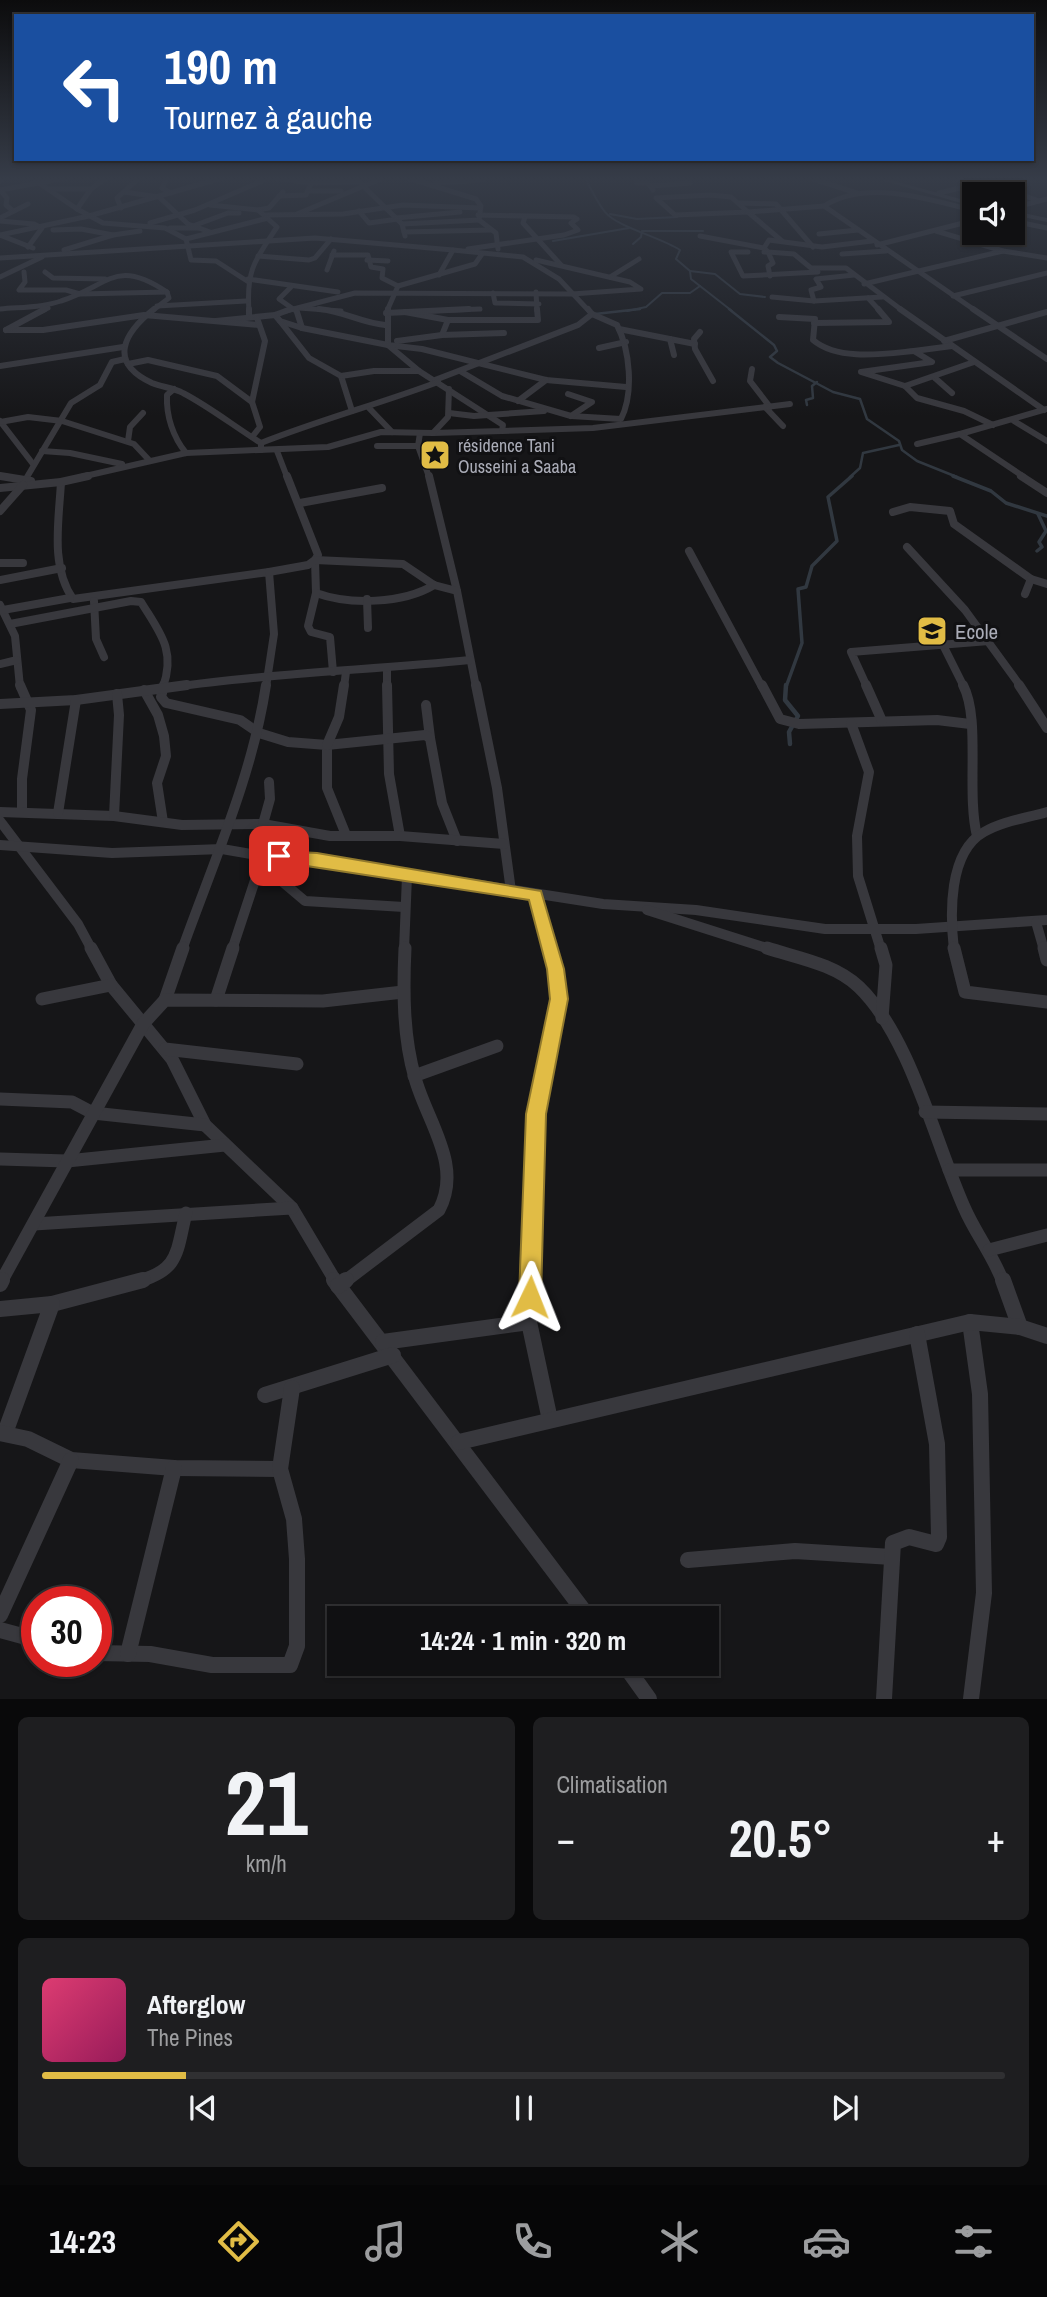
<!DOCTYPE html>
<html lang="fr">
<meta charset="utf-8">
<style>
:root{--surface:#101012;--page:#1e1e20;--text:#f1f3f6;--muted:#9c9d9f;--line:#303032;--accent:#e1bc45}
body{margin:0;font-family:"Archivo Narrow",sans-serif;background:var(--page);color:var(--text);height:100vh;display:flex;flex-direction:column;font-size:26px;white-space:nowrap}
*{box-sizing:border-box;margin:0}
p{font-size:23px;color:var(--muted)}
.icon{flex:none;width:38px;height:38px;fill:none;stroke:currentColor;stroke-width:2;stroke-linecap:round;stroke-linejoin:round}
.map{position:relative;height:1699px;overflow:hidden}
.panel{display:flex;flex-direction:column;gap:18px;padding:18px;background:#09090a;flex:1}
.panel>*{flex:none}
.hud{position:absolute;left:14px;top:14px;width:1020px;height:147px;border-radius:0px;box-shadow:0 2px 5px #0004,0 0 0 2px var(--line);background:#1a4fa0;color:#fff;overflow:hidden}
.tools{position:absolute;left:962px;top:182px;display:grid;gap:14px}
.tools a{display:grid;place-items:center;width:63px;height:63px;border-radius:0px;background:var(--surface);box-shadow:0 2px 5px #0004,0 0 0 2px var(--line);font-size:35px}
.speed{position:absolute;left:21px;top:1586px;display:flex;gap:14px;font-size:35px;font-weight:700;text-align:center}
.speed>*{display:grid;place-content:center;width:91px;height:91px;border-radius:50%;background:var(--surface);box-shadow:0 2px 5px #0004,0 0 0 2px var(--line);line-height:1}
.speed .limit{border:10px solid #d22;background:#fff;color:#111}
.pin{position:absolute;display:grid;place-items:center;width:60px;height:60px;color:#fff;margin:-30px;border-radius:14px;box-shadow:0 4px 10px #0006}
.me{position:absolute;width:77px;margin:-38px;rotate:2deg;stroke-linejoin:round;filter:drop-shadow(0 0 5px #0008)}
.turn{display:flex;align-items:center;gap:24px;height:147px;padding:0 35px;font-size:32px}
.turn .icon{width:91px;height:91px;stroke-width:2.5}
.turn b{display:block;font-size:49px;line-height:60px}
.big{font-size:52px;font-weight:800;line-height:1.1}
.panel .tile{flex:1;display:flex;flex-direction:column;justify-content:center;gap:10px;min-width:0;padding:0 24px;border-radius:10px;background:var(--page)}
.panel .dial{align-items:center;gap:0}
.dial b{font-size:91px;line-height:1}
.song{display:flex;align-items:center;gap:21px}
.cover{width:84px;height:84px;border-radius:10px;background:linear-gradient(135deg,hsl(340 70% 55%),hsl(330 70% 35%))}
.played{height:7px;border-radius:4px;background:linear-gradient(90deg,var(--accent) 15%,var(--line) 15%)}
.keys{display:flex;justify-content:space-around;direction:ltr}
.heat{display:flex;justify-content:space-between;align-items:center;font-size:38px;direction:ltr}
.panel .tiles{flex:1;display:grid;gap:18px;grid-template-columns:1fr 1fr}
.tile:last-child{grid-column:span 2}
.trip{position:absolute;left:327px;top:1606px;width:392px;height:70px;border-radius:0px;background:var(--surface);box-shadow:0 2px 5px #0004,0 0 0 2px var(--line);font-weight:800;line-height:70px;text-align:center}
.menu{display:flex;height:112px;justify-content:space-around;align-items:center;background:#060607;color:var(--muted)}
.menu .icon{width:49px;height:49px}
.menu .current{color:var(--accent)}
.menu b{font-size:32px;color:var(--text)}
.map>svg:first-child{display:block}
</style>
<div class="map">
<svg width="1047" height="1699" viewBox="0 0 1047 1699">
<rect width="100%" height="100%" fill="#161618"/>
<g fill="none" stroke-linecap="round" stroke-linejoin="round">
<!-- stream-far3 -->
<g stroke="#313840" stroke-width="2">
<path d="M585 178C591 189 597 202 605 212 617 227 660 237 680 250L676 259 690 271 691 279 732 311"/>
<polyline points="610,214 637,219 677,217"/>
<polyline points="553,241 629,228"/>
<polyline points="633,244 641,237 642,231 703,231"/>
<polyline points="690,271 715,274 740,294 765,297"/>
<polyline points="627,311 646,307 662,293 690,293 700,286"/>
</g>
<!-- stream-far2 -->
<g stroke="#313840" stroke-width="2.5">
<polyline points="729,309 774,345 777,351 770,357 778,363 833,392 860,399 867,419 899,441 902,450 917,461 957,477"/>
<polyline points="595,314 640,309"/>
<polyline points="807,405 806,400 813,398 812,386 817,382"/>
<polyline points="850,477 860,468 863,453 899,445"/>
</g>
<!-- stream-far1 -->
<g stroke="#313840" stroke-width="3.5">
<polyline points="953,476 991,491 1006,503 1047,516"/>
<polyline points="1037,551 1042,547 1039,542 1046,531 1038,514"/>
<polyline points="786,687 802,643 798,589 806,587 812,566 837,541 828,497 852,476"/>
</g>
<!-- stream -->
<polyline stroke="#313840" stroke-width="4.5" points="786,685 785,700 798,716 789,732 790,744"/>
<!-- minor-far5 -->
<g stroke="#38383d" stroke-width="5">
<polyline points="106,178 91,189 77,209 103,223 165,228 186,239 191,260 216,261 247,281"/>
<polyline points="167,178 162,188 171,193"/>
<polyline points="276,178 311,183 306,195 279,196"/>
<polyline points="355,178 402,224 405,236"/>
<polyline points="408,178 476,199 481,206 479,220 496,233 498,249"/>
<polyline points="635,178 637,183 648,183 653,190"/>
<polyline points="810,178 857,193"/>
<polyline points="0,181 4,178"/>
<polyline points="36,181 77,209"/>
<polyline points="987,182 1039,201"/>
<polyline points="311,183 359,182"/>
<polyline points="436,183 483,180"/>
<polyline points="651,186 690,183"/>
<polyline points="48,189 91,189"/>
<polyline points="0,190 66,178"/>
<polyline points="0,190 7,198 6,205 13,211"/>
<polyline points="308,191 341,191"/>
<polyline points="124,192 159,197 188,224 210,232"/>
<polyline points="939,193 1001,178"/>
<polygon points="710,195 731,197 748,212 675,215 656,198"/>
<polyline points="740,203 776,204 813,247"/>
<path d="M210 205 258 210 277 227C255 260 246 270 249 311"/>
<polyline points="121,208 117,198 139,178"/>
<polyline points="1013,208 1047,199"/>
<polyline points="258,210 269,208 283,192"/>
<polyline points="359,211 369,223 398,219"/>
<path d="M975 211C929 199 867 179 824 206L976 311"/>
<polyline points="748,212 782,241"/>
<polyline points="748,212 824,206"/>
<polyline points="297,214 383,178"/>
<polyline points="265,215 343,214 403,205 480,208"/>
<polyline points="525,217 523,223 561,265"/>
<polyline points="0,218 28,204"/>
<polyline points="396,218 460,212"/>
<polyline points="0,221 34,224 42,228 28,247"/>
<polyline points="1013,221 1047,228"/>
<polyline points="150,223 195,210 269,178"/>
<polyline points="402,224 479,220"/>
<polyline points="193,226 228,213 239,213"/>
<polyline points="170,228 199,228"/>
<polyline points="53,230 81,229 113,235"/>
<polyline points="936,231 1003,251 1047,258"/>
<polyline points="404,232 491,230"/>
<polyline points="819,234 858,230"/>
<polyline points="0,235 89,216 222,178"/>
<polyline points="0,235 33,248"/>
<polyline points="700,236 764,248 768,252 794,254 811,268 846,268 903,311"/>
<polyline points="186,239 268,218"/>
<polyline points="877,245 975,220"/>
<polyline points="764,248 769,240 822,247 872,241"/>
<polyline points="468,249 564,235 578,230 571,223 577,219 574,217 478,215"/>
<polyline points="64,250 113,235 140,231"/>
<polyline points="748,252 731,252 743,276 818,272"/>
<polyline points="764,252 768,252 773,263 768,266 770,276"/>
<polyline points="842,254 886,251"/>
<polyline points="332,255 368,255 371,267 383,269 382,278 398,286"/>
<polyline points="258,256 309,260 315,258 331,239"/>
<polyline points="0,258 315,238 453,250 523,257 559,279 589,311"/>
<polyline points="367,260 388,261"/>
<polyline points="327,270 334,251"/>
<polyline points="24,272 25,282 19,290 66,290 80,294 167,292"/>
<polyline points="45,272 53,278 105,279"/>
<polyline points="439,275 453,250"/>
<polyline points="0,277 42,257"/>
<polyline points="610,277 639,259"/>
<polyline points="248,279 338,292"/>
<polyline points="864,284 1003,251"/>
<polyline points="291,287 279,299 296,311"/>
<polyline points="536,292 537,311"/>
<polyline points="493,293 495,303 539,304"/>
<polyline points="953,296 1047,273"/>
<polyline points="772,297 814,301 882,297"/>
<polyline points="868,298 880,311"/>
<polyline points="814,301 811,290 821,287 816,279 854,275"/>
<polyline points="157,306 246,301"/>
<polyline points="299,308 341,311"/>
<path d="M0 309C20 307 41 308 61 301 109 286 115 257 167 292"/>
<polyline points="42,311 48,308"/>
<polyline points="152,311 169,298 167,292"/>
<polyline points="286,311 355,293 572,294 641,289 630,282 536,260"/>
<polyline points="387,311 398,286 475,264 482,254"/>
<polyline points="428,311 480,309"/>
</g>
<!-- minor-far4 -->
<g stroke="#38383d" stroke-width="6">
<path d="M154 309C124 333 107 362 152 383 162 387 174 388 183 393 210 407 235 427 261 443V450"/>
<polyline points="249,309 249,316"/>
<polyline points="296,309 302,328"/>
<path d="M319 309C343 311 362 323 385 325"/>
<polyline points="388,309 388,345 422,349 546,380 626,387"/>
<polyline points="900,309 1044,410"/>
<polyline points="973,309 1047,359"/>
<polyline points="405,312 448,320 538,320 537,309"/>
<polyline points="386,313 469,309"/>
<polyline points="275,315 280,321 302,328 388,345 419,371 503,425 502,431 433,433"/>
<path d="M779 317 815 319 813 340C838 361 883 354 914 351"/>
<polyline points="216,321 275,315 291,309"/>
<polyline points="280,321 309,358 341,376 352,411"/>
<polyline points="814,323 889,322 878,309"/>
<polyline points="619,329 695,344"/>
<polyline points="6,330 43,330 144,315 259,325"/>
<polyline points="6,330 45,309"/>
<polyline points="700,332 694,339 695,349 713,381"/>
<polyline points="442,335 504,333"/>
<polyline points="670,339 674,355"/>
<polyline points="397,341 442,335 448,320"/>
<polyline points="944,341 1047,312"/>
<polyline points="952,346 914,351 932,362 861,372 905,386 917,398 964,411 993,425"/>
<polyline points="599,348 626,342"/>
<polyline points="128,364 148,360 217,376 252,402"/>
<polyline points="0,366 123,347"/>
<polyline points="752,369 750,381 770,407"/>
<path d="M460 371 502 396 571 416 621 419C634 393 630 350 617 325L592 314"/>
<polyline points="341,376 374,371 419,371"/>
<polyline points="935,378 952,393"/>
<polyline points="435,380 578,325 592,314 588,309"/>
<polyline points="905,386 974,362"/>
<path d="M174 389 167 395C166 416 173 437 186 453"/>
<polyline points="568,394 592,402 571,416"/>
<polyline points="518,401 546,380"/>
<polyline points="765,407 783,426"/>
<polyline points="369,408 392,432"/>
<polyline points="449,413 474,416 544,411"/>
<polyline points="0,421 33,464"/>
<polyline points="1014,421 1047,441"/>
<polyline points="0,422 28,417 62,421 134,444 149,460"/>
<polyline points="502,431 593,428 790,404"/>
<polyline points="420,433 418,446 429,477"/>
<polyline points="960,434 1047,409"/>
<polyline points="252,437 260,427 252,402 265,341 257,318"/>
<polyline points="128,441 130,427 143,413"/>
<path d="M261 443C319 420 379 404 438 382"/>
<polyline points="917,444 960,434 1024,477"/>
<polyline points="377,446 418,446"/>
<polyline points="42,451 70,453 122,464"/>
<polyline points="277,451 287,477"/>
<polyline points="0,476 9,477"/>
<polyline points="27,477 71,403 100,385 112,362 125,359"/>
<polyline points="81,477 186,453 328,447 381,432 433,433 448,417 449,389"/>
</g>
<!-- minor-far3 -->
<g stroke="#38383d" stroke-width="8">
<polyline points="0,476 31,481"/>
<path d="M287 476 318 555 315 560 316 593C349 605 403 604 434 585"/>
<polyline points="429,476 457,591"/>
<polyline points="1021,476 1047,493"/>
<path d="M61 482C59 520 50 566 73 599L269 572 274 634 266 687"/>
<polyline points="0,488 61,482 88,476"/>
<polyline points="300,503 382,488"/>
<polyline points="0,511 23,485"/>
<polyline points="893,512 910,507 950,511 954,524 1031,579 1025,594"/>
<polyline points="907,547 965,610 1021,687"/>
<polyline points="689,551 762,687"/>
<polyline points="0,563 23,563"/>
<polyline points="269,572 308,565 315,560 403,564 434,585 457,591 476,687"/>
<polyline points="1031,579 1047,584"/>
<polyline points="0,580 62,568"/>
<polyline points="316,593 308,626 311,632 330,637 333,672"/>
<polyline points="367,599 368,628"/>
<polyline points="94,601 96,639 104,657"/>
<polyline points="0,605 15,636 20,687"/>
<polyline points="3,610 70,598"/>
<path d="M10 624 131 601 141 602C160 633 176 650 163 687"/>
<polyline points="943,645 964,687"/>
<polyline points="0,664 17,660"/>
<polyline points="387,669 387,687"/>
<path d="M174 687C272 673 371 670 470 660"/>
<polyline points="344,687 346,672"/>
<polyline points="867,687 851,652 989,641"/>
</g>
<!-- minor-far2 -->
<g stroke="#38383d" stroke-width="10">
<polyline points="20,685 31,710 22,779 22,812"/>
<polyline points="164,685 161,697 166,703 240,720 259,733 288,742 327,745 327,788 346,835"/>
<polyline points="387,685 389,774 400,836"/>
<polyline points="476,685 497,788 511,891"/>
<polyline points="762,685 780,719 799,724 937,720 970,724"/>
<polyline points="866,685 882,721"/>
<path d="M963 685C981 719 966 791 977 836"/>
<polyline points="1019,685 1047,728"/>
<polyline points="144,690 158,715 164,736 166,756 157,783 163,822"/>
<polyline points="0,704 76,700 187,685"/>
<polyline points="426,705 430,738"/>
<polyline points="851,723 869,772 857,836 858,876 881,950"/>
<polyline points="327,745 425,735 430,738 442,803 457,841"/>
<polyline points="327,745 339,717 344,685"/>
<polyline points="0,812 114,816 182,825 263,824 330,836 400,836 504,844"/>
<polyline points="58,813 76,700"/>
<polyline points="114,816 119,715 117,694"/>
<polyline points="0,821 78,924 92,950"/>
<polyline points="263,824 270,799 269,782"/>
<polyline points="0,845 112,853 222,849 263,856 296,856 603,904 696,910 825,929 916,929 1047,920"/>
<polyline points="536,895 550,950"/>
<polyline points="647,910 773,950"/>
<polyline points="1036,922 1044,950"/>
<path d="M182 950C213 863 252 777 266 685"/>
<polyline points="232,950 263,856 279,879 305,901 404,907"/>
<polyline points="404,950 407,876"/>
<path d="M954 950C950 915 948 852 984 832 1003 821 1026 818 1047 812"/>
</g>
<!-- minor-far1 -->
<g stroke="#38383d" stroke-width="13">
<polyline points="91,948 111,985 172,1059 205,1125 292,1208 336,1282"/>
<path d="M767 948C798 958 835 964 859 987 910 1036 935 1142 964 1207 975 1233 993 1255 1003 1282"/>
<polyline points="881,948 886,965 882,1018"/>
<polyline points="954,948 965,992 1047,1002"/>
<polyline points="1044,948 1047,960"/>
<polyline points="42,999 111,985"/>
<polyline points="165,1000 183,948"/>
<polyline points="216,1000 233,948"/>
<polyline points="165,1049 297,1064"/>
<polyline points="414,1076 497,1046"/>
<polyline points="0,1099 72,1102 93,1113 205,1125"/>
<polyline points="925,1112 1047,1114"/>
<polyline points="0,1159 67,1161 225,1145"/>
<polyline points="949,1170 1047,1170"/>
<polyline points="34,1224 292,1208"/>
<polyline points="989,1250 1047,1235"/>
<polyline points="1,1282 143,1024 165,1000 323,1001 403,992"/>
<path d="M136 1282C180 1270 176 1253 186 1213"/>
<path d="M344 1282 439 1210C463 1165 427 1122 415 1078 403 1037 403 990 405 948"/>
<polyline points="530,1282 536,1114 559,999 550,948"/>
</g>
<!-- minor -->
<g stroke="#38383d" stroke-width="16">
<polyline points="334,1280 590,1619"/>
<polyline points="530,1280 529,1322 550,1420"/>
<polyline points="1003,1280 1020,1327"/>
<polyline points="0,1284 2,1280"/>
<polyline points="338,1286 346,1280"/>
<polyline points="52,1304 143,1280"/>
<polyline points="0,1309 52,1304 5,1433"/>
<polyline points="970,1322 980,1394 984,1593 971,1699"/>
<polyline points="383,1342 529,1322"/>
<polyline points="265,1395 393,1355"/>
<polyline points="0,1433 28,1439 71,1460 174,1468 280,1469"/>
<polyline points="459,1442 970,1322 1020,1327 1047,1336"/>
<polyline points="688,1560 795,1551 892,1557"/>
<polyline points="0,1615 71,1460"/>
<polyline points="0,1630 37,1640"/>
<polyline points="96,1653 150,1654 212,1665 290,1665 297,1646 297,1559 294,1519 280,1469 292,1388"/>
<polyline points="128,1654 174,1468"/>
<polyline points="624,1664 649,1699"/>
<polyline points="884,1699 893,1543 909,1537 936,1544 939,1537 937,1444 917,1334"/>
</g>
<!-- tertiary -->
<g fill="#38383d" fill-rule="evenodd">
<polygon points="874,178 883,178 975,203 975,207"/>
<polygon points="1013,211 1047,218 1047,222 1013,215"/>
</g>
</g>
<!-- sky -->
<linearGradient id="sky" x2="0" y2="1"><stop stop-color="#0c0c0d"/><stop offset="0.43" stop-color="#363c48"/><stop offset="1" stop-color="#363c48" stop-opacity="0"/></linearGradient>
<rect width="1047" height="416" fill="url(#sky)"/>
<!-- route -->
<polygon fill="#e1bc45" stroke="#927a2d" stroke-width="2" points="279,851 317,853 541,891 564,969 568,999 546,1114 541,1297 538,1305 530,1308 522,1305 519,1297 526,1114 550,999 547,969 529,900 274,861 271,856"/>
<!-- icons -->
<defs>
<g id="sight-square" transform="scale(1.575)"><rect x="-9" y="-9" width="18" height="18" rx="4" fill="#e1bc45" stroke="#111113"/><path d="M0-6L1.8-2.2L6-1.7L2.9 1.2L3.7 5.4L0 3.3L-3.7 5.4L-2.9 1.2L-6-1.7L-1.8-2.2Z" fill="#111"/></g>
<g id="school-square" transform="scale(1.575)"><rect x="-9" y="-9" width="18" height="18" rx="4" fill="#e1bc45" stroke="#111113"/><path d="M0-5L7-2L0 1L-7-2ZM-4 1L0 2.5L4 1V4Q0 6-4 4Z" fill="#111"/></g>
</defs>
<g fill-rule="evenodd">
<use href="#sight-square" x="435" y="455"/>
<use href="#school-square" x="932" y="631"/>
</g>
<g text-anchor="middle" dominant-baseline="central" stroke-width="6" stroke-linejoin="round" paint-order="stroke">
<!-- far-poi labels -->
<g font-size="18" fill="#aaacb7" stroke="#111113" text-anchor="start">
<text x="458" y="445">résidence Tani<tspan x="458" dy="21">Ousseini a Saaba</tspan></text>
</g>
<!-- poi labels -->
<g font-size="21" fill="#aaacb7" stroke="#111113" text-anchor="start">
<text x="955" y="631">Ecole</text>
</g>
</g>
</svg>
<div class="tools">
<a><svg class="icon" aria-label="sound" viewBox="0 0 24 24"><path d="M4 9h4l5-4v14l-5-4H4zM17 9q2 3 0 6"/></svg></a>
</div>
<div class="speed"><div class="limit">30</div></div>
<div class="pin" style="left:279px;top:856px;background:#d93025"><svg class="icon" aria-label="arrive" viewBox="0 0 24 24"><path d="M6 21V4h12l-3 4 3 4H6"/></svg></div>
<svg class="me" style="left:530px;top:1297px" viewBox="-20 -20 40 40"><path d="M0-17L14 15 0 8-14 15z" fill="#e1bc45" stroke="#fff" stroke-width="4"/></svg>
<div class="trip">14:24 · 1 min · 320 m</div>
<div class="hud">
<div class="turn"><svg class="icon" aria-label="left" viewBox="0 0 24 24"><path d="M17 20v-9H6M10 6l-5 5 5 5"/></svg><div><b>190 m</b>Tournez à gauche</div></div>
</div>
</div>
<section class="panel">
<div class="tiles">
<div class="tile dial"><b>21</b><p>km/h</p></div>
<div class="tile"><p>Climatisation</p>
<div class="heat"><a>−</a><b class="big">20.5°</b><a>+</a></div>
</div>
<div class="tile">
<div class="song"><i class="cover"></i><div><b>Afterglow</b><p>The Pines</p></div></div>
<div class="played"></div>
<div class="keys"><svg class="icon" aria-label="previous" viewBox="0 0 24 24"><path d="M18 5L8 12l10 7zM5 5v14"/></svg><svg class="icon" aria-label="pause" viewBox="0 0 24 24"><path d="M8 5v14M16 5v14"/></svg><svg class="icon" aria-label="next" viewBox="0 0 24 24"><path d="M6 5l10 7-10 7zM19 5v14"/></svg></div>
</div>
</div>
</section>
<nav class="menu">
<b>14:23</b>
<svg class="icon current" aria-label="directions" viewBox="0 0 24 24"><path d="M12 3l9 9-9 9-9-9zM9 14v-3h6M13 9l2 2-2 2"/></svg>
<svg class="icon" aria-label="music" viewBox="0 0 24 24"><path d="M9 18V5l10-2v13"/><circle cx="6" cy="18" r="3"/><circle cx="16" cy="16" r="3"/></svg>
<svg class="icon" aria-label="phone" viewBox="0 0 24 24"><path d="M5 4h4l2 5-3 2q2 4 5 5l2-3 5 2v4C11 20 4 13 5 4z"/></svg>
<svg class="icon" aria-label="climate" viewBox="0 0 24 24"><path d="M12 3v18M4 7l16 10M4 17L20 7"/></svg>
<svg class="icon" aria-label="car" viewBox="0 0 24 24"><path d="M5 17H2v-5l4-1 3-4h7l3 4 3 1v5h-3M9 17h6M6 11h13"/><circle cx="7" cy="17" r="2"/><circle cx="17" cy="17" r="2"/></svg>
<svg class="icon" aria-label="filters" viewBox="0 0 24 24"><path d="M4 7h16M4 17h16"/><circle cx="9" cy="7" r="2"/><circle cx="15" cy="17" r="2"/></svg>
</nav>
